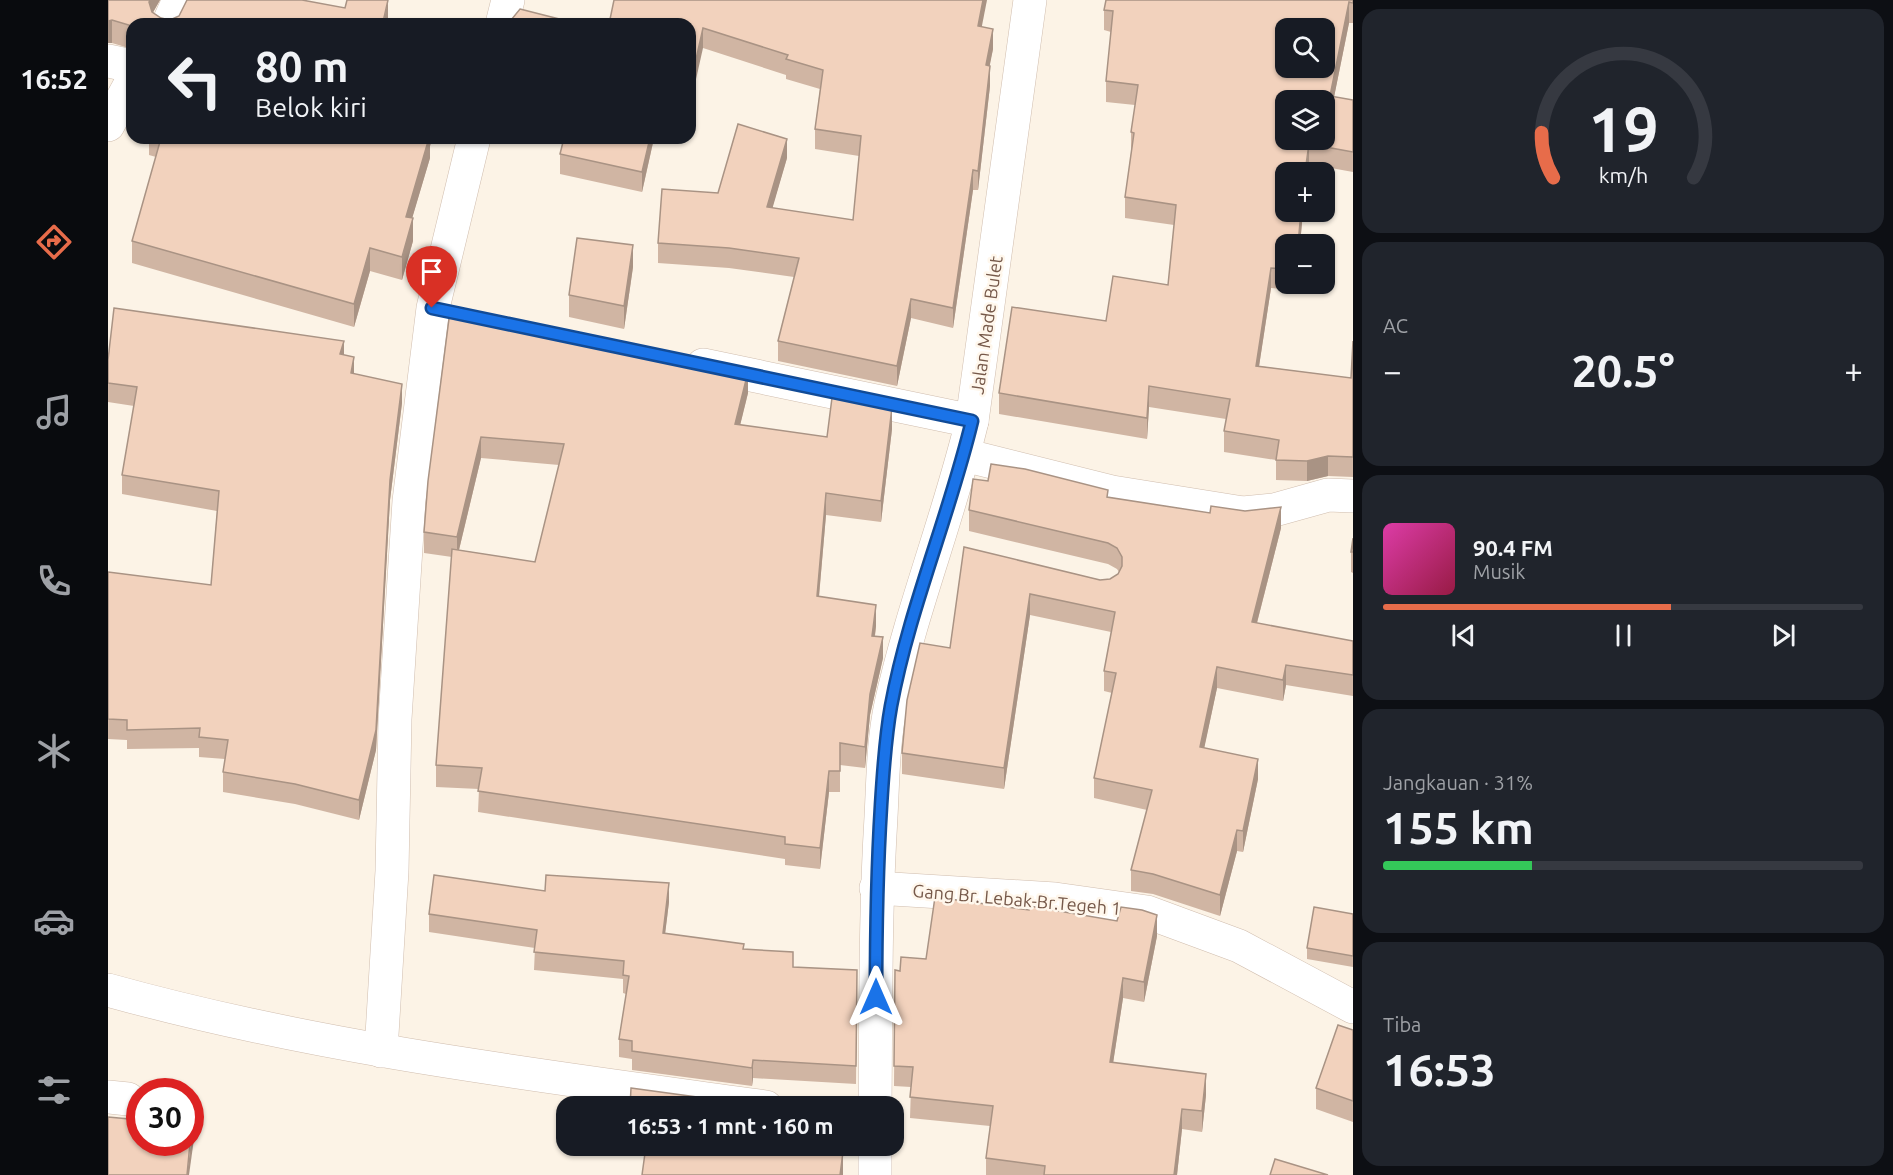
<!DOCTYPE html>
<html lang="id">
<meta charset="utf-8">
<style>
:root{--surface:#171b24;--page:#20242c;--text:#f1f3f6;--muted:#9ea1a6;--line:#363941;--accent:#e76c4a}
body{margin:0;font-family:Ubuntu,sans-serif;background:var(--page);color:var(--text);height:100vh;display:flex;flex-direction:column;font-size:22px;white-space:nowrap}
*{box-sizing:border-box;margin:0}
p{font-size:20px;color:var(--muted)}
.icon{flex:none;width:33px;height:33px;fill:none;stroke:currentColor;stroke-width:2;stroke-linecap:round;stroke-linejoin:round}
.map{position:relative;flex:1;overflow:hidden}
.drawer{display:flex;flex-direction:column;gap:9px;padding:9px;background:#0d0f14;width:540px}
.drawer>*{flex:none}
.hud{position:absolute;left:18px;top:18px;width:570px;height:126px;border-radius:18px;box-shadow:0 2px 4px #0004;background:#171b24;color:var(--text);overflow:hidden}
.tools{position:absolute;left:1167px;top:18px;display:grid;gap:12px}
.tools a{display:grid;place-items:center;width:60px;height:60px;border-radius:12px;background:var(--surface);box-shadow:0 2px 4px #0004;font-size:30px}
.speed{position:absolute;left:18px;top:1078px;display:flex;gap:12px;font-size:30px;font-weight:700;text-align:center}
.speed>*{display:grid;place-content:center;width:78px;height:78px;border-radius:50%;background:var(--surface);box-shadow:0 2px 4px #0004;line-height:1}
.speed .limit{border:9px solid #d22;background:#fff;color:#111}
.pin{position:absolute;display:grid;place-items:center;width:51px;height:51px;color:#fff;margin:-62px -26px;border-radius:50% 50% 50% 0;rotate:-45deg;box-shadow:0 0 6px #0007}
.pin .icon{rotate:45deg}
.me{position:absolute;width:66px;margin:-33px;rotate:0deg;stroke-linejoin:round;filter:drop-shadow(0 0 4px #0008)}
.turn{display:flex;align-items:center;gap:21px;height:126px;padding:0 30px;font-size:27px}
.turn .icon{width:78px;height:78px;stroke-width:2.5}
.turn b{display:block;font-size:42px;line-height:51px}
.big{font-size:45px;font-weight:600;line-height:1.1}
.drawer .tile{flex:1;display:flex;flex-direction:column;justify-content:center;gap:9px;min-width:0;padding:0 21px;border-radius:18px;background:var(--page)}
.drawer .dial{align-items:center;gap:0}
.dial svg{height:156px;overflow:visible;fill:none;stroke:var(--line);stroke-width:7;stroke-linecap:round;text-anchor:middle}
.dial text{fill:var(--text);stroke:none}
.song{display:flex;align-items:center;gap:18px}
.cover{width:72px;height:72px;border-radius:9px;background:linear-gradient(135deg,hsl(320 70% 55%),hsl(340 70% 35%))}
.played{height:6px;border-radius:3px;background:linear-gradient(90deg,var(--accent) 60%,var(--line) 60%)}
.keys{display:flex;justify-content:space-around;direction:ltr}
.heat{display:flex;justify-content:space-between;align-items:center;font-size:33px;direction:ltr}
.charge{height:9px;border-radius:4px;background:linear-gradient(90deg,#34c759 31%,var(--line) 0)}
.trip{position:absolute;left:448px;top:1096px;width:348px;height:60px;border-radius:18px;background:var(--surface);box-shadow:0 2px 4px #0004;font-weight:600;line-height:60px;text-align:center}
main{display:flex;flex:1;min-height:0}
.tab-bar{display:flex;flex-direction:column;width:108px;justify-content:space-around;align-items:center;background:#090b0e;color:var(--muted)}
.tab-bar .icon{width:42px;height:42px}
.tab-bar .on{color:var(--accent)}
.tab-bar b{font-size:27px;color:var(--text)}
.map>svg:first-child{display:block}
</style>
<main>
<nav class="tab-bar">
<b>16:52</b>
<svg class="icon on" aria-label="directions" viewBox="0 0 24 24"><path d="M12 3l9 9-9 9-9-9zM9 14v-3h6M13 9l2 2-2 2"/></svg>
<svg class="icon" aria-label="music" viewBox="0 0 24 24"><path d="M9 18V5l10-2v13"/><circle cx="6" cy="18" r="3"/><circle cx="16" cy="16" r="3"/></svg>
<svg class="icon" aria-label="phone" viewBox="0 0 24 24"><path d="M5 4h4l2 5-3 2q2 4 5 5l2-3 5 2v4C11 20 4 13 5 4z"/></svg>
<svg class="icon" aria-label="climate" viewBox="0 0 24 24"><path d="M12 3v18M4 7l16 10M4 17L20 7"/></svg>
<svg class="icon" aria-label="car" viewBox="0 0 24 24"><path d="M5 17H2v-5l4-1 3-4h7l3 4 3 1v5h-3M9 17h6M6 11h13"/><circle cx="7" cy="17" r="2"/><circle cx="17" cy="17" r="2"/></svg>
<svg class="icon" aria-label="filters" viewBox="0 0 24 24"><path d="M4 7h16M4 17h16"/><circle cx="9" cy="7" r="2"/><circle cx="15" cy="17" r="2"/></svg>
</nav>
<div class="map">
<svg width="1245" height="1175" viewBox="0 0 1245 1175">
<rect width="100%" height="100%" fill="#fcf3e6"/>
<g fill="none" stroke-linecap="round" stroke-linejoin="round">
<!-- minor casing -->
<g stroke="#d0bdae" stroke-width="34">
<g id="minor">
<polyline points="60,24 71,0"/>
<polyline points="394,24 400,0"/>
<polyline points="0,61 24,66"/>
<polyline points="0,125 24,81"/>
<polyline points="595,365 864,421"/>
<polyline points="856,455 1004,492 1135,513 1166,510 1220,495 1245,496"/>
<polyline points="768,888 947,899 1039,912 1131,946 1245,1007"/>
<path d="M0 990C215 1050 437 1076 658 1107"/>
<polyline points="273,1051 284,871 287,719 301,501 325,308 366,138"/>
<polyline points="0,1097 20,1099"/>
<path d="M767 1107C768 1010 767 914 773 817 775 780 775 741 783 704 804 608 841 517 864 421L922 0"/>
<polyline points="767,1175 767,1146"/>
</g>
</g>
<!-- minor -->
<use href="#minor" stroke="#fff" stroke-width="33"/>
</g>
<!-- wall -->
<g fill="#d0b5a3" fill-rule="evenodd">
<polygon points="0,0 52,0 45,12 53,18 62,20 280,24 24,24 24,49 4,43"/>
<polygon points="1245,0 1245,23 1241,23 1226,97 1245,100 1245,172 1201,164 1178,212 1195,212 1192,244 1178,244 1178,284 1188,284 1187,290 1163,288 1151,366 1243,378 1245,341 1245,477 1220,476 1199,481 1168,480 1168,460 1116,452 1116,431 1118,419 1041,407 1039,439 891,414 891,393 998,321 1060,285 1066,225 1017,218 1017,197 1023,153 1023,132 1027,105 998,102 998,81 1003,32 996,30 996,10"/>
<polygon points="582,24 874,27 885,49 881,66 882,86 870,190 865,190 845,328 803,318 789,386 670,361 670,341 686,277 621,268 550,263 550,243 610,193 679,158 664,208 745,220 751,156 707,149 707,129 712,89 678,79 678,75 595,48"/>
<polygon points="41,138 324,138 322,146 322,158 304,218 305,241 294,280 262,271 246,327 24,263 24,241 48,157 41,155"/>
<polygon points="456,138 546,138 534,192 452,174 452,154"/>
<polygon points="525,267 516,329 461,317 461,295"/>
<path d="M342 311 640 393 632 425 719 437 780 407 784 429 773 522 718 515 711 597 768 626 767 636 775 658 762 715 757 768 732 765V792H721L712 869 677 865V859L370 812 371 789 328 787V765L344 557 316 553V532ZM373 458 451 465 427 562 351 550Z"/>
<polygon points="236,355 246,374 294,403 282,500 268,750 251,820 187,804 115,792 115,772 117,759 91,757 91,748 19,749 19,740 0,739 0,568 0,572 103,585 109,511 14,494 14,475 26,406 0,402 0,360"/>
<polygon points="1000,497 1173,528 1149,623 1245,641 1245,696 1178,685 1175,701 1109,688 1096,748 1150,779 1135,852 1129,851 1112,916 1045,894 1023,891 1023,870 1039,810 986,798 986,778 1004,693 996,691 996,671 1003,632 922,615 896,789 794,774 794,753 842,648 856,547 992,580 1002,579 1010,574 1011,572 1009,569 1000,564 861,531 861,510"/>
<polygon points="1245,538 1245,573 1243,572 1243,552"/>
<polygon points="437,891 561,902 557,933 636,949 685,967 749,970 748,1084 645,1078 644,1086 524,1070 524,1059 511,1057 511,1039 518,994 515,993 515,979 426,970 427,948 321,932 321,914"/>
<polygon points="1245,914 1245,967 1199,959 1199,948"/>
<polygon points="1049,936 1036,1002 1015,998 1005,1063 1098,1095 1094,1132 1074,1129 1069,1175 878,1175 878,1158 882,1126 802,1118 803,1087 786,1086 787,970 792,971 818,959"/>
<polygon points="1245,1030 1245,1122 1208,1109 1208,1088"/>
</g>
<!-- shaded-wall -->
<g fill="#a99384">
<polygon points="42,0 52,0 43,16 41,2"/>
<polygon points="280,0 280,24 275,24"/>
<polygon points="875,0 879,0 870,46 870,26"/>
<polygon points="1241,2 1241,23 1222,117 1222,96"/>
<polygon points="4,20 4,43 0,43 0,21"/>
<polygon points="595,28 595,48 582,106 582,86"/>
<polygon points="885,29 885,49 878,85 878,65"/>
<polygon points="882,66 882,86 870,190 870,171"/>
<polygon points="319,138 324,138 322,146 322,158 298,239 298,217"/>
<polygon points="542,138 546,138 534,192 534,172"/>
<polygon points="679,139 679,158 659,227 659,207"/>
<polygon points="1201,144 1201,164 1200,172 1197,172"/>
<polygon points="865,170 865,190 845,328 845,308"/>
<polygon points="1193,212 1195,212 1192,244 1190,244"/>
<polygon points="305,218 305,241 294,280 294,257"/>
<polygon points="525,245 525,267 516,329 516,306"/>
<polygon points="262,248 262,271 246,327 246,304"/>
<polygon points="1163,268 1163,288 1148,386 1148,366"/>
<polygon points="803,299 803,318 789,386 789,366"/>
<polygon points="236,341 236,360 232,354"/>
<polygon points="246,357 246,377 243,373"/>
<polygon points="640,372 640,393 627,446 627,424"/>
<polygon points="294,384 294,403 282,500 268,750 251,820 251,800 282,480"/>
<polygon points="1041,386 1041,407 1039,439 1039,418"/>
<polygon points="784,407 784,429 773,522 773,501"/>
<polygon points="373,437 373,458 349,558 349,537"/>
<polygon points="1220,456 1220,476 1199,481 1199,461"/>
<polygon points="718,493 718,515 709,618 709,596"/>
<polygon points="1173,507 1173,528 1144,642 1144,622"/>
<polygon points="922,594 922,615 896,789 896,768"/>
<polygon points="768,605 768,626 764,657 764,636"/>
<polygon points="775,637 775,658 762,715 757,768 757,747 762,694"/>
<polygon points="1178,665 1178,685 1175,701 1175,680"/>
<polygon points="1109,667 1109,688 1092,768 1092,747"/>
<polygon points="1150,759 1150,779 1135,852 1135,831"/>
<polygon points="721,771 721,792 712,869 712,848"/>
<polygon points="1129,830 1129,851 1112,916 1112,895"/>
<polygon points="561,883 561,902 555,951 555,933"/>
<polygon points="1049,915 1049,936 1036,1002 1036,982"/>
<polygon points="1015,978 1015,998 1002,1083 1002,1062"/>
<polygon points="645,1060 645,1078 644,1086 644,1068"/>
<polygon points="1098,1074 1098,1095 1094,1132 1094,1111"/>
<polygon points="1074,1109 1074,1129 1069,1175 1066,1175"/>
<polygon points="86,1117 86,1139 81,1175 79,1175"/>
<polygon points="735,1152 735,1175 732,1175"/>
</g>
<!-- building -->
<g fill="#f2d2bd" stroke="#a99384" stroke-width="1.5" fill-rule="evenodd">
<polygon points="0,0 42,0 41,2 44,12 53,18 62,20 71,16 79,0 194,0 237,8 239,0 280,0 275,22 282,24 24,24 24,26 4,20 0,21"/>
<polygon points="506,0 875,0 870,26 885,29 878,65 882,66 870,171 865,170 845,308 803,299 789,366 670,341 691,258 621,248 550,243 554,189 610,193 630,124 679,139 659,207 745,220 753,136 707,129 715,70 678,59 680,55 595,28 582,86 582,24 501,24"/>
<path d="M998 0H1245V3L1241 2 1222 96 1245 100V152L1201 144 1197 172H1178V212H1193L1190 244H1178V269L1163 268 1148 366 1243 378 1245 341V457L1220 456 1199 461 1168 460 1171 440 1116 431 1122 399 1041 386 1039 418 891 393 904 307 998 321 1005 276 1060 285 1068 205 1017 197 1026 133 1023 132 1030 85 998 81 1005 11 996 10ZM1178 28H1216V68H1178ZM1178 100H1216V140H1178Z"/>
<polygon points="412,9 471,24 402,24 403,20"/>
<polygon points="53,138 321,138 298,217 305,218 294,257 262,248 246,304 24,241"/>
<polygon points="456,138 542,138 534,172 452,154"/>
<polygon points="469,238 525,245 516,306 461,295"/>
<polygon points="6,308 236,341 232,354 246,357 243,373 294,384 282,480 268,730 251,800 187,784 115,772 120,740 91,737 92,728 19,730 19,720 0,719 0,572 103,585 111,491 14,475 29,387 0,383 0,360"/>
<polygon points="342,311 640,372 627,424 719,437 725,390 780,401 779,407 784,407 773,501 718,493 709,596 768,605 764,636 775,637 762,694 757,747 732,743 732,771 721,771 712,848 677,844 677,837 370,791 374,768 328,765 344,549 427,562 456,444 373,437 349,537 316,532 320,481"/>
<polygon points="883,464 917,469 1000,490 999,497 1102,513 1103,506 1137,511 1173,507 1144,622 1245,641 1245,675 1178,665 1175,680 1109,667 1092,747 1150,759 1135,831 1129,830 1112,895 1045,874 1023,870 1044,790 986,778 1008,673 996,671 1007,612 922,594 896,768 794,753 799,700 812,643 842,648 856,547 992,580 1002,579 1010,574 1014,566 1014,557 1009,548 1000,543 861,510 865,479 880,481"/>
<polygon points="1245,538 1245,552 1243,552"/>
<polygon points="326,875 437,891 438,875 561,883 555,933 636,944 635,949 685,952 685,967 749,970 748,1066 645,1060 644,1068 524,1051 524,1041 511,1039 521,976 515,975 516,961 426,952 429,930 321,914"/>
<polygon points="827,897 921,910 921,906 1009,921 1013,907 1034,910 1049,915 1036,982 1015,978 1002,1062 1098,1074 1094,1111 1074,1109 1066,1175 936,1175 937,1166 878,1158 885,1106 802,1097 805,1067 786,1066 787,970 792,971 793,957 818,959"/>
<polygon points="1206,907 1245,914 1245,956 1199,948"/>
<polygon points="1230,1025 1245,1030 1245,1101 1208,1088"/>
<polygon points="523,1088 640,1104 640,1107 522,1107"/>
<polygon points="82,1116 86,1117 82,1143"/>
<polygon points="0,1117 32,1120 32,1143 82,1143 79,1175 0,1175"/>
<polygon points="538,1146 682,1146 735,1152 732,1175 534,1175"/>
<polygon points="1167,1159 1220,1175 1162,1175"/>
</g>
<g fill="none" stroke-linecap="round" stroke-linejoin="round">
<!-- route casing -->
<g stroke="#114b97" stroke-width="15">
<path id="route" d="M324 308 864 421C841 517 801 609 783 706 777 739 775 773 773 806 769 870 768 933 768 997"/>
</g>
<!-- route -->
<use href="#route" stroke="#1a73e8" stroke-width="10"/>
</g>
<g text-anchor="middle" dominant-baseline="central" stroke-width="5" stroke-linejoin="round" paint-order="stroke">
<!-- street labels -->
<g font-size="18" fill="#76594a" stroke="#fff7ec">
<text transform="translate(878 325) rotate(-82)">Jalan Made Bulet</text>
<text transform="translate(909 899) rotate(5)">Gang Br. Lebak-Br.Tegeh 1</text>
</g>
</g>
</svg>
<div class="tools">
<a><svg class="icon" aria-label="search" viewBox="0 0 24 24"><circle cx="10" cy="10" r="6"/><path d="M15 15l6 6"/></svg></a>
<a><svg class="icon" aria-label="layers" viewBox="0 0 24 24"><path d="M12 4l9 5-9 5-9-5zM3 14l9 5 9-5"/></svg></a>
<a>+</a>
<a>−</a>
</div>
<div class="speed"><div class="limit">30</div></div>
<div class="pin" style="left:324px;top:308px;background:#d93025"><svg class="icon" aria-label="arrive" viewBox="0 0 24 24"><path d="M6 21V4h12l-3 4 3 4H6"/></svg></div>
<svg class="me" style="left:768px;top:997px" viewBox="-20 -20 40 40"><path d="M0-17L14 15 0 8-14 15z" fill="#1a73e8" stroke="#fff" stroke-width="4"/></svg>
<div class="trip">16:53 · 1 mnt · 160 m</div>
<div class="hud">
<div class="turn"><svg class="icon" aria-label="left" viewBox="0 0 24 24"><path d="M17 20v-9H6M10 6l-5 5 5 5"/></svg><div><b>80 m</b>Belok kiri</div></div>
</div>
</div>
<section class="drawer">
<div class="tile dial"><svg viewBox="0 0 100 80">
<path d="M14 69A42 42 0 1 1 86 69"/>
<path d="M14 69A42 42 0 0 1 8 46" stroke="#e76c4a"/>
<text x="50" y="56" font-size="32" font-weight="700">19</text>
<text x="50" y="72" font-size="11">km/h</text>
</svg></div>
<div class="tile"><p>AC</p>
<div class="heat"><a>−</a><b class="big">20.5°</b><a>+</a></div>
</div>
<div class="tile">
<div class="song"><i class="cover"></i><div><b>90.4 FM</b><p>Musik</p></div></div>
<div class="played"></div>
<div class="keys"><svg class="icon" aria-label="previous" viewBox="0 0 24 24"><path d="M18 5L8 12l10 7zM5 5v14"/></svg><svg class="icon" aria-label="pause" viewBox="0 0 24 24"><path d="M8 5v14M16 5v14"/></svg><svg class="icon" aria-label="next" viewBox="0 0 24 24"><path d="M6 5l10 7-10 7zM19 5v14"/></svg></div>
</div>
<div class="tile"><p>Jangkauan · 31%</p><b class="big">155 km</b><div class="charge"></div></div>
<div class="tile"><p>Tiba</p><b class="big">16:53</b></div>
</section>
</main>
